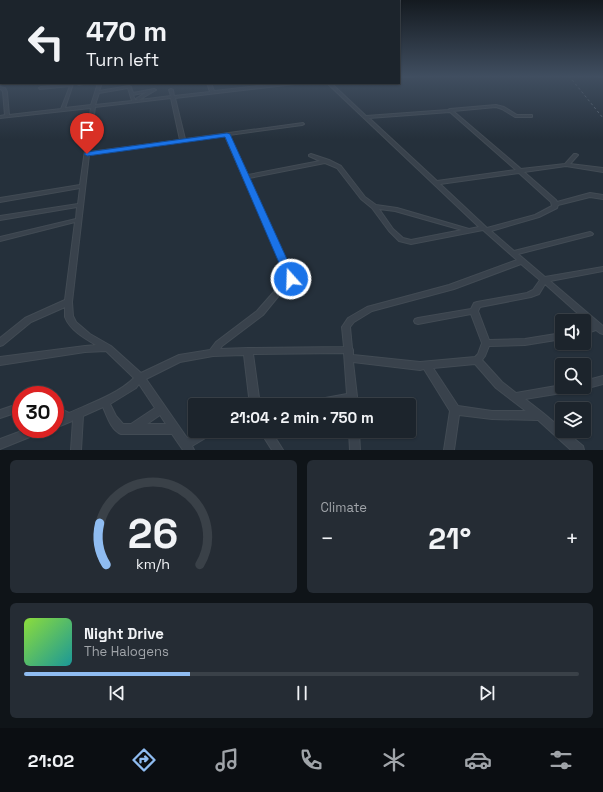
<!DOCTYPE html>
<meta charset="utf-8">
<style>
:root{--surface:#1c242c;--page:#252c34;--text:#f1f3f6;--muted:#a0a4a9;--line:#3a4148;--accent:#8fbcf1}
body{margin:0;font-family:"Space Grotesk",sans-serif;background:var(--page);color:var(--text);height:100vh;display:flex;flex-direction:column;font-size:15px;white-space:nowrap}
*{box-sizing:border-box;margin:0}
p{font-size:13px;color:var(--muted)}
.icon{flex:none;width:22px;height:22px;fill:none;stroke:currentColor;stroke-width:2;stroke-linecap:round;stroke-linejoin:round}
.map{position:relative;height:450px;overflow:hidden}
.panel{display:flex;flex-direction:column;gap:10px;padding:10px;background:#0f1418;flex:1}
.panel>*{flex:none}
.hud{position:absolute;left:0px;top:0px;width:400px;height:84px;box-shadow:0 1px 3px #0004,0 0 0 1px var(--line);background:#1c242c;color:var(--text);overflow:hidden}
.controls{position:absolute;left:555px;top:314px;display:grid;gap:8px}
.controls a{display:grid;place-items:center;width:36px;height:36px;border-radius:4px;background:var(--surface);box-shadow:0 1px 3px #0004,0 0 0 1px var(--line);font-size:20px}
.speed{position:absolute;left:12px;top:386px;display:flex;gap:8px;font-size:20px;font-weight:700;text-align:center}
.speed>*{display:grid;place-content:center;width:52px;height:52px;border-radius:50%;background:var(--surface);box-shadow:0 1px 3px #0004,0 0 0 1px var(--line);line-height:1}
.speed .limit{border:6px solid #d22;background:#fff;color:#111}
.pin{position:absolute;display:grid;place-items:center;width:34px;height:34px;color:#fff;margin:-41px -17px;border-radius:50% 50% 50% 0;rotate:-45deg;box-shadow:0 0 4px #0007}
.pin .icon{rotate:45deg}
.me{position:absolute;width:44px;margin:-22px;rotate:340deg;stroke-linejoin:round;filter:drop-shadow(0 0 3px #0008)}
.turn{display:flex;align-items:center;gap:14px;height:84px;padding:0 20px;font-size:18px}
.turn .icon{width:52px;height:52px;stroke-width:2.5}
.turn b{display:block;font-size:28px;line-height:34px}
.big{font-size:30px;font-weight:800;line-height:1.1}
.panel .card{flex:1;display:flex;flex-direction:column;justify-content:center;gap:6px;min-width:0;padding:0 14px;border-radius:6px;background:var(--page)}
.panel .dial{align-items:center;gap:0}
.dial svg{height:104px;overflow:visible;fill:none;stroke:var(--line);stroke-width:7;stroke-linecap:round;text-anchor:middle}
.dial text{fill:var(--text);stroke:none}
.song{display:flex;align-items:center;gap:12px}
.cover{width:48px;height:48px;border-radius:6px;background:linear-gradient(135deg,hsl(90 70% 55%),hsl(180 70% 35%))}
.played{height:4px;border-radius:2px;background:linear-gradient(90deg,var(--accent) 30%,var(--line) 30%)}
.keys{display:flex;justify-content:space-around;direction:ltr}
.heat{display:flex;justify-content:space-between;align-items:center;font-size:22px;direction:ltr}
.panel .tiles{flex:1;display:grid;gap:10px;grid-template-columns:1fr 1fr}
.card:last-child{grid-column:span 2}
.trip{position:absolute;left:188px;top:398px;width:228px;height:40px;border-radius:4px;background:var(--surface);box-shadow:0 1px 3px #0004,0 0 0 1px var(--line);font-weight:800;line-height:40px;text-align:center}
.menu{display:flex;height:64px;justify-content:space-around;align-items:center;background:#0b0e12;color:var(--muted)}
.menu .icon{width:28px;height:28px}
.menu .active{color:var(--accent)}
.menu b{font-size:18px;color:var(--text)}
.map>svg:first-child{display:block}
</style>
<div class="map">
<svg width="603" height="450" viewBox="0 0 603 450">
<rect width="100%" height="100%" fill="#25303b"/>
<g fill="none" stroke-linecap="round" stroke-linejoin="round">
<!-- minor casing -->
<g stroke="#424b54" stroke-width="2">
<g id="minor">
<polygon points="399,76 414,76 412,77 399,77"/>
<polygon points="600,76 603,76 603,77 601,77"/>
<polygon points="79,83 87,83 79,85 77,84"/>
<path d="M98 83H102L99 91 129 86 131 87 133 93 154 89 156 90 139 100 171 96 169 90 171 89 173 90 174 96 210 92 207 83H211L214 91 286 83H297L295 84 175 98 185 139 303 123 304 124 302 125 229 135 248 175 320 161 309 156V155L311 154 329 160 341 166 365 197 376 205 397 208 469 229 479 227 327 83H331L366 116 448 110 450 109 496 105 504 107 517 115H532V117H515L502 109 496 107 453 111 521 169 565 164 574 154H576L578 155 570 164 603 168V172L566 166 524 172 556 200 557 202 590 193 603 195V199L590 197 558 205 557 208 539 217 491 231 514 251 590 232 592 233 593 234 592 235 518 254 545 277 603 267V271L550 281 603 326V334L600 333 596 330 584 334V328L591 325 545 284 539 294 531 297 480 307 478 311 489 340 525 339 562 333V339L525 345 489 346 485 356 482 360 502 382 516 393 562 385V387H578L577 390 574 391 525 399 543 413 562 429V431H565L583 446 584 450H571L538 420 492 419 459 415 454 450H444L450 411 424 369 420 370 353 362 358 405H348V402L332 405H304L306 402 309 401 347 394 344 353 253 354 260 405H250L244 355 213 356 180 362 146 379 187 438 199 431H214L212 434 192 446 194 450H183L172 434H121C111 430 107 416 103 407L83 416 81 450H71L73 420 72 421 55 428V418L58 417 55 415V406L69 413C89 404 118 394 134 378L106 351 85 352 0 365V357L85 346 96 345C84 338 70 330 65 317 65 314 65 310 65 307L31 322 3 345 0 346V338L25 318 65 300 75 222 0 241V237L76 219 77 207 0 220V216L78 204 80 188 0 202V198L80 185 91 108 0 118V116L5 115 3 92 2 90 0 89V87L5 88 7 92 9 115 61 109 70 86 40 89 39 88 41 87 73 84 65 108 91 105ZM128 88 132 101 95 105 99 93ZM147 92 137 98 136 99 138 100H135L133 95ZM171 98 180 140 89 152 95 107ZM450 112 516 170 437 181 369 118ZM225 136 287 277 257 311 216 342 210 350 179 355 141 373 111 346 90 334 76 322 73 316 72 302 89 155ZM325 163 337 168 361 199 372 208 389 231 399 241 411 244 483 230 517 260 449 285 367 307 348 318 342 327 344 347 248 348 220 349 222 346 263 315 294 277 249 178ZM519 173 551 202 552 206 535 215 487 228 440 184ZM379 209 395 211 462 230 411 240 403 238 393 229ZM521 264 540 280 533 290 527 293 477 302 474 303 471 309 418 318 415 319 414 321 415 323 418 324 471 314 482 343 478 354 475 357 420 362 353 355V350L352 348 350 327 354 322 372 311 454 289ZM475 364 496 388 526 411H492L458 406 433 368ZM139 384 155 408 131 424H123L116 416 110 404 136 388ZM160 415 166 424H147Z"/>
<polygon points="603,376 603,384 584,389 581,388 580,387 584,387 584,381"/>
<polygon points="21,403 21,411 0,418 0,410"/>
<polygon points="27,429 44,429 42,432 0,449 0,439"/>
<polygon points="260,431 271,431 283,450 272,450"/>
<polygon points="349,431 359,431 360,450 350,450"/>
</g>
</g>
<!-- minor -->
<use href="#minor" fill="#39424c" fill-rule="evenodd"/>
<!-- rail -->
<polyline stroke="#5b6672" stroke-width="1" stroke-dasharray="2.5 2.5" stroke-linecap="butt" points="569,76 603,118"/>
</g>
<!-- sky -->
<linearGradient id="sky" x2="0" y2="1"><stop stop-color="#141a20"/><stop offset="0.55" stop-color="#404e60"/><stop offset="1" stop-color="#404e60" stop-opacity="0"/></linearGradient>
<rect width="603" height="139" fill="url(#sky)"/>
<!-- route -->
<polygon fill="#1a73e8" stroke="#114b97" points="227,133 230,134 296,279 295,282 287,282 286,279 225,137 87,156 84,154 87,152"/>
</svg>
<div class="controls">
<a><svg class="icon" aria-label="sound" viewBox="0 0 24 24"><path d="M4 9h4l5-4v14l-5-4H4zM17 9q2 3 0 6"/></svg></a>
<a><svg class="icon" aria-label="search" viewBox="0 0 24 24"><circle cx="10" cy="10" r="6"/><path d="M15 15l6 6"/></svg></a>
<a><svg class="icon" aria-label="layers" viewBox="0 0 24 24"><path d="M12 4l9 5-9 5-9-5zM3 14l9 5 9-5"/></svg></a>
</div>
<div class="speed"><div class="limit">30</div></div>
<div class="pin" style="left:87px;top:154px;background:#d93025"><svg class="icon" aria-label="arrive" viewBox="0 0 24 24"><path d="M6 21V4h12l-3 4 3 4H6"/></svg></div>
<svg class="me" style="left:291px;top:279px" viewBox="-20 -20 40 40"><circle r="17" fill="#1a73e8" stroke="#fff" stroke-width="3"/><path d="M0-11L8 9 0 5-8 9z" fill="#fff"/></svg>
<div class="trip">21:04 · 2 min · 750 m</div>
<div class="hud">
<div class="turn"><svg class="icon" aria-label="left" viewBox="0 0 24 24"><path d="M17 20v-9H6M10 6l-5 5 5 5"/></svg><div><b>470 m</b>Turn left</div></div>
</div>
</div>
<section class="panel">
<div class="tiles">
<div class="card dial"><svg viewBox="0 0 100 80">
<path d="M14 69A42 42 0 1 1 86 69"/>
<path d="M14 69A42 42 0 0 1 9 37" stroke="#8fbcf1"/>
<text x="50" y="56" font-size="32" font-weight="700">26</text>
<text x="50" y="72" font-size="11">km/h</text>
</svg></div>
<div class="card"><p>Climate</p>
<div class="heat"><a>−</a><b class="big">21°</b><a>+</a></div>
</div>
<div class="card">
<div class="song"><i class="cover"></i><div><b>Night Drive</b><p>The Halogens</p></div></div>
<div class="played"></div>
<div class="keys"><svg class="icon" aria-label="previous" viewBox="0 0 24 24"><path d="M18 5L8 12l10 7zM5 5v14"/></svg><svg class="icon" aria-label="pause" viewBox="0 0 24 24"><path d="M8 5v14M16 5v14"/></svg><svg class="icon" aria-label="next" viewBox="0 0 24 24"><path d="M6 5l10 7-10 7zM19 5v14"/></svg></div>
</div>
</div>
</section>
<nav class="menu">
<b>21:02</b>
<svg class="icon active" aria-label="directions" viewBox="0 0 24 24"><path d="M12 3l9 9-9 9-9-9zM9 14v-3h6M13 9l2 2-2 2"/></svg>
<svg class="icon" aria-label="music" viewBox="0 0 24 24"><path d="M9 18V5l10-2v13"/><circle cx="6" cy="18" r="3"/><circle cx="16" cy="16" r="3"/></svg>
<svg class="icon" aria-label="phone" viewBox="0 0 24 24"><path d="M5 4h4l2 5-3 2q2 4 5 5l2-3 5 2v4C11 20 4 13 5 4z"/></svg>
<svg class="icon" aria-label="climate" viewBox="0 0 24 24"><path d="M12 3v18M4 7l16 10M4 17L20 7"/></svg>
<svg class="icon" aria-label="car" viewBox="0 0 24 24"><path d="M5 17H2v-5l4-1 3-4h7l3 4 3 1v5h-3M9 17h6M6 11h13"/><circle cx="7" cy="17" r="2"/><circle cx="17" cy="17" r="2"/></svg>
<svg class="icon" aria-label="filters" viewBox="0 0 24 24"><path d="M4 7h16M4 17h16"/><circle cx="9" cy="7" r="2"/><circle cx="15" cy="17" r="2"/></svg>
</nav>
